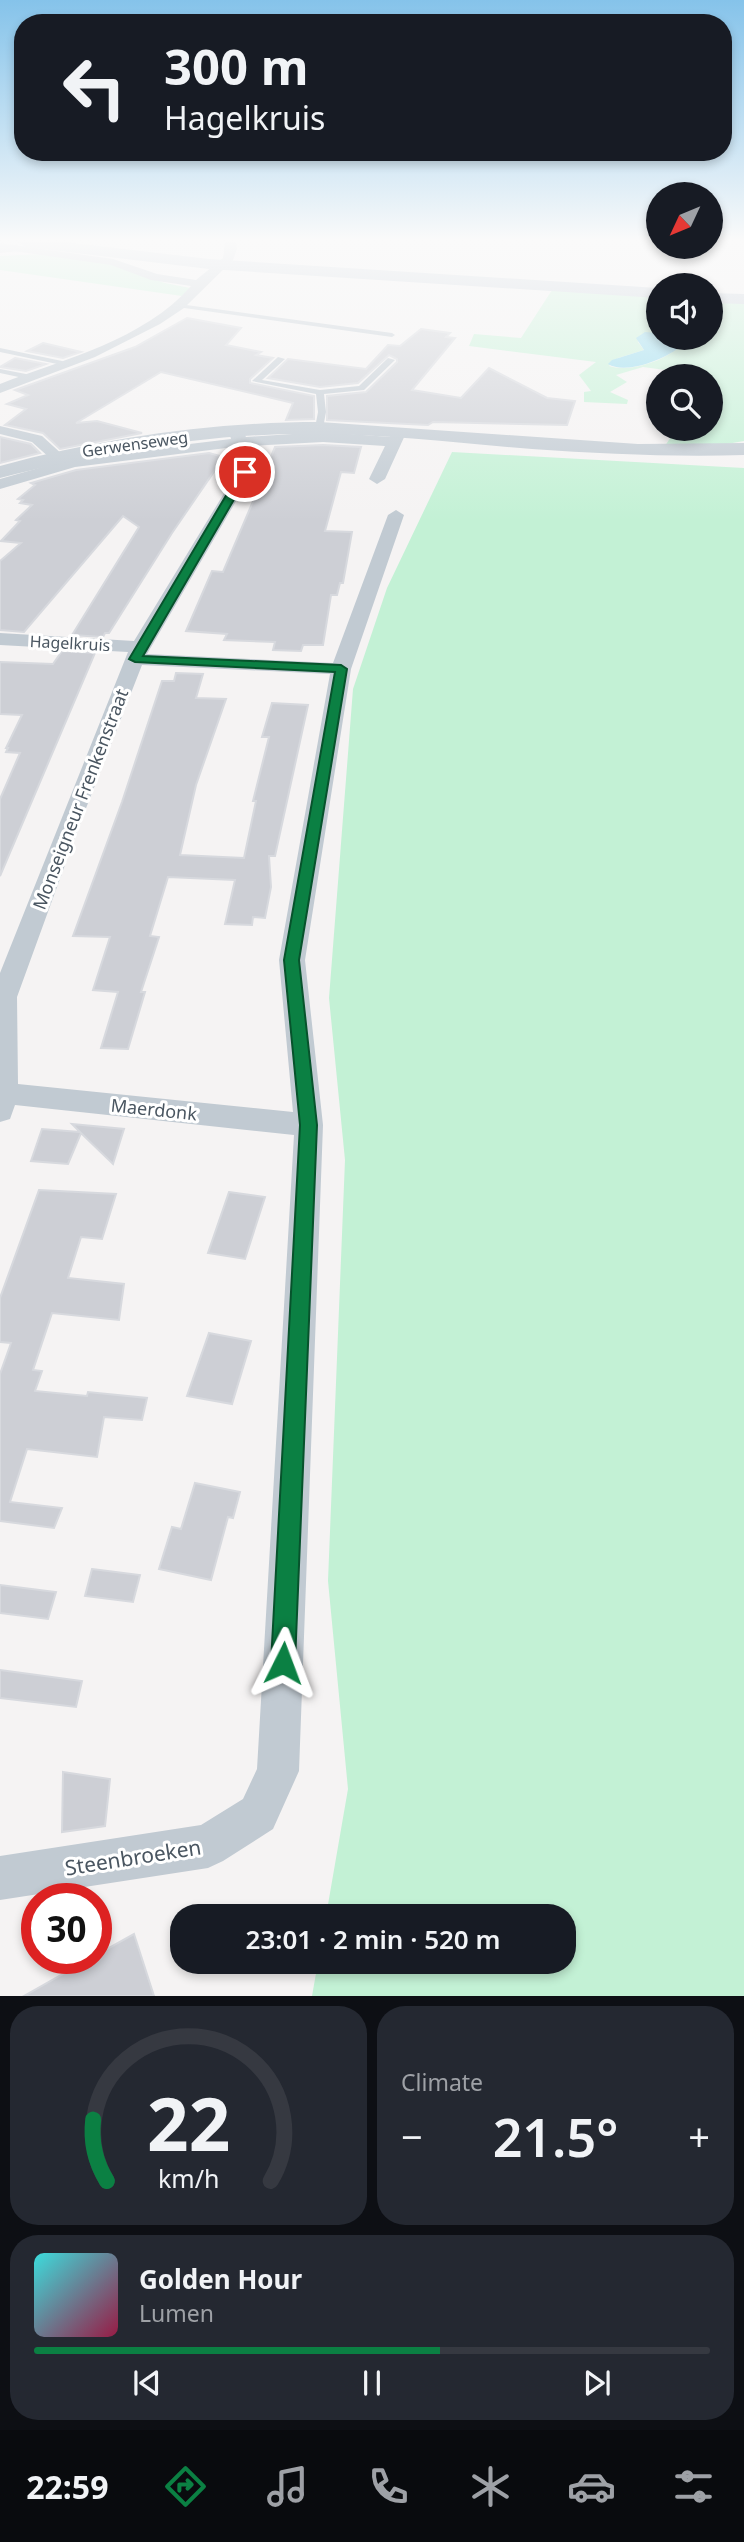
<!DOCTYPE html>
<meta charset="utf-8">
<style>
:root{--surface:#171b24;--page:#242831;--text:#f1f3f6;--muted:#9ea1a6;--line:#363941;--accent:#0b8043}
body{margin:0;font-family:"Noto Sans",sans-serif;background:var(--page);color:var(--text);height:100vh;display:flex;flex-direction:column;font-size:26px;white-space:nowrap}
*{box-sizing:border-box;margin:0}
p{font-size:23px;color:var(--muted)}
.icon{flex:none;width:38px;height:38px;fill:none;stroke:currentColor;stroke-width:2;stroke-linecap:round;stroke-linejoin:round}
.map{position:relative;height:1996px;overflow:hidden}
.details{display:flex;flex-direction:column;gap:10px;padding:10px;background:#0d0f14;flex:1}
.details>*{flex:none}
.banner{position:absolute;left:14px;top:14px;width:718px;height:147px;border-radius:28px;box-shadow:0 4px 10px #0003;background:#171b24;color:var(--text);overflow:hidden}
.needle{width:46px;rotate:226deg}
.controls{position:absolute;left:646px;top:182px;display:grid;gap:14px}
.controls a{display:grid;place-items:center;width:77px;height:77px;border-radius:50%;background:var(--surface);box-shadow:0 4px 10px #0003;font-size:35px}
.speed{position:absolute;left:21px;top:1883px;display:flex;gap:14px;font-size:35px;font-weight:700;text-align:center}
.speed>*{display:grid;place-content:center;width:91px;height:91px;border-radius:50%;background:var(--surface);box-shadow:0 4px 10px #0003;line-height:1}
.speed .limit{border:10px solid #d22;background:#fff;color:#111}
.pin{position:absolute;display:grid;place-items:center;width:60px;height:60px;color:#fff;margin:-30px;border:4px solid #fff;border-radius:50%;box-shadow:0 2px 7px #0007}
.me{position:absolute;width:77px;margin:-38px;rotate:3deg;stroke-linejoin:round;filter:drop-shadow(0 0 5px #0008)}
.turn{display:flex;align-items:center;gap:24px;height:147px;padding:0 35px;font-size:32px}
.turn .icon{width:91px;height:91px;stroke-width:2.5}
.turn b{display:block;font-size:49px;line-height:60px}
.big{font-size:52px;font-weight:600;line-height:1.1}
.details .widget{flex:1;display:flex;flex-direction:column;justify-content:center;gap:10px;min-width:0;padding:0 24px;border-radius:28px;background:var(--page)}
.details .dial{align-items:center;gap:0}
.dial svg{height:182px;overflow:visible;fill:none;stroke:var(--line);stroke-width:7;stroke-linecap:round;text-anchor:middle}
.dial text{fill:var(--text);stroke:none}
.song{display:flex;align-items:center;gap:21px}
.cover{width:84px;height:84px;border-radius:10px;background:linear-gradient(135deg,hsl(180 70% 55%),hsl(340 70% 35%))}
.played{height:7px;border-radius:4px;background:linear-gradient(90deg,var(--accent) 60%,var(--line) 60%)}
.keys{display:flex;justify-content:space-around;direction:ltr}
.heat{display:flex;justify-content:space-between;align-items:center;font-size:38px;direction:ltr}
.details .tiles{flex:1;display:grid;gap:10px;grid-template-columns:1fr 1fr}
.widget:last-child{grid-column:span 2}
.trip{position:absolute;left:170px;top:1904px;width:406px;height:70px;border-radius:28px;background:var(--surface);box-shadow:0 4px 10px #0003;font-weight:600;line-height:70px;text-align:center}
.dock{display:flex;height:112px;justify-content:space-around;align-items:center;background:#090b0e;color:var(--muted)}
.dock .icon{width:49px;height:49px}
.dock .current{color:var(--accent)}
.dock b{font-size:32px;color:var(--text)}
.map>svg:first-child{display:block}
</style>
<div class="map">
<svg width="744" height="1996" viewBox="0 0 744 1996">
<rect width="100%" height="100%" fill="#f5f3f3"/>
<!-- green -->
<g fill="#c3f1d5">
<polygon points="42,254 109,264 165,283 190,288 182,296 0,270 0,256"/>
<path d="M552 290 658 296V333L642 334 638 342 644 350 618 358 609 366C630 373 671 360 682 342L681 338H710L711 301 744 303V441L709 447 665 446 676 429H710V376L643 367 616 375 627 382 610 392 628 400 627 404 584 402V392L591 391 579 375 596 362 469 346 474 334 521 338Z"/>
<polygon points="452,452 744,468 744,1996 312,1996 318,1962 564,1962 564,1916 326,1916 348,1789 328,1581 345,1160 329,998 353,689 387,588"/>
</g>
<!-- water -->
<path fill="#90daee" d="M645 332 658 333V338H681V346C666 359 626 375 608 364L612 360 644 350 636 338Z"/>
<!-- building -->
<g fill="#cdcfd5" stroke="#d7d9de" stroke-width="2">
<polygon points="187,318 241,328 226,345 261,352 256,355 273,358 250,379 250,383 314,396 314,419 286,420 293,403 161,372 76,423 97,421 142,433 60,449 43,433 5,425 26,409 7,404 28,395 15,390 135,347"/>
<polygon points="421,329 450,333 446,337 455,338 412,390 461,398 489,368 547,398 575,401 567,425 433,422 428,425 327,420 327,396 366,392 397,362 397,359 389,355 358,383 320,387 268,378 288,359 366,369 388,345 400,346"/>
<polygon points="43,343 81,352 63,358 27,351"/>
<polygon points="15,358 46,364 26,371 0,367"/>
<polygon points="0,437 31,444 40,453 0,463"/>
<polygon points="323,445 361,447 354,473 341,472 325,531 352,532 343,583 340,583 337,595 331,595 323,645 303,645 301,651 273,650 275,642 224,640 227,634 186,631 212,571 223,572 254,499 249,499 260,483 275,447"/>
<polygon points="209,453 224,457 172,533 109,633 105,633 103,637 72,635 139,527 123,516 24,632 0,630 0,561 21,543 1,541 20,521 16,520 32,505 20,503 23,500 18,499 35,485 31,483 76,470"/>
<polygon points="62,651 95,653 0,876 0,799 20,753 6,752 8,748 6,748 22,715 0,714 0,662 53,664"/>
<polygon points="176,673 203,674 196,698 226,699 196,785 180,855 244,858 256,801 253,801 269,737 262,737 272,703 308,705 275,856 269,856 271,887 265,918 253,917 252,925 225,924 235,880 168,877 150,936 159,937 141,992 145,992 128,1049 101,1048 118,992 93,990 110,937 73,936 122,802 162,681 174,681"/>
<polygon points="72,1124 124,1129 113,1164 81,1133 68,1164 31,1161 42,1129 80,1132"/>
<polygon points="39,1190 116,1194 102,1239 81,1237 68,1278 124,1284 119,1320 52,1313 33,1370 42,1371 35,1391 87,1396 88,1392 147,1398 142,1420 104,1417 97,1457 27,1449 10,1502 62,1508 54,1528 0,1521 0,1374 11,1343 0,1342 0,1298"/>
<polygon points="229,1192 265,1197 245,1259 208,1253"/>
<polygon points="209,1333 251,1341 232,1404 187,1396"/>
<polygon points="195,1483 240,1492 233,1518 228,1517 211,1580 159,1569 172,1527 181,1529"/>
<polygon points="92,1569 140,1575 133,1602 85,1596"/>
<polygon points="0,1585 56,1592 48,1619 0,1613"/>
<polygon points="0,1670 82,1681 76,1707 0,1698"/>
<polygon points="63,1772 110,1779 105,1826 62,1832"/>
<polygon points="134,1934 154,1996 24,1996 91,1958 96,1958 96,1955"/>
</g>
<g fill="none" stroke-linecap="round" stroke-linejoin="round">
<!-- service -->
<g fill="#c1cad2" fill-rule="evenodd">
<polygon points="0,249 26,248 29,250 0,253"/>
<polygon points="179,304 392,333 395,335 392,337 177,307"/>
<polygon points="0,348 62,361 66,363 62,365 0,352"/>
<polygon points="278,357 285,359 262,380 320,390 359,386 388,358 395,360 364,390 324,394 326,412 323,428 319,430 315,428 318,412 316,394 252,381"/>
<polygon points="0,369 31,375 32,377 28,379 0,373"/>
</g>
<!-- minor -->
<g fill="#c1cad2" fill-rule="evenodd">
<path d="M225 242H236L237 249 233 260 184 308 160 324 95 357 0 393V384C64 359 144 340 191 286L151 280 111 265 0 249V243L113 259 157 274 196 280 223 258Z"/>
<polygon points="0,426 42,436 64,456 56,461 51,459 32,442 0,434"/>
<path d="M236 427 241 428 246 437 323 432 390 437 394 430 399 429 406 433 385 479 377 484 369 479 385 446 323 442 249 446 255 462 253 472 147 654 333 663 388 515 396 510 404 515 351 669 305 960 323 1125 299 1771 273 1829 223 1861 208 1868 0 1900V1856L201 1825 243 1799 257 1769 294 1135 15 1105 10 1119 0 1122V973L128 652 0 645V633L134 641 237 472 239 462 234 447 75 467 0 489V479L74 458 231 439 229 431ZM142 665 330 674 279 960 293 1112 18 1084 17 997 81 821Z"/>
</g>
<!-- tertiary -->
<path fill="#c1cad2" fill-rule="evenodd" d="M320 422 638 444 744 443V455C673 457 603 454 532 449 456 443 380 433 304 434 201 434 99 453 0 478V466C103 438 213 422 320 422Z"/>
<!-- secondary -->
<g fill="#c1cbd6" fill-rule="evenodd">
<polygon points="18,242 65,242 209,259 658,288 658,298 209,269 26,247"/>
<polygon points="710,293 744,294 744,304 710,303"/>
</g>
</g>
<!-- sky -->
<linearGradient id="sky" x2="0" y2="1"><stop stop-color="#85c3ea"/><stop offset="0.46" stop-color="#fafafa"/><stop offset="1" stop-color="#fafafa" stop-opacity="0"/></linearGradient>
<rect width="744" height="521" fill="url(#sky)"/>
<!-- route -->
<polygon fill="#0b8043" stroke="#07532c" stroke-width="2" points="245,469 250,472 143,656 341,665 347,669 299,960 317,1125 295,1663 292,1672 283,1675 275,1672 271,1663 300,1125 284,960 335,672 135,662 129,659 240,472"/>
<g text-anchor="middle" dominant-baseline="central" stroke-width="6" stroke-linejoin="round" paint-order="stroke">
<!-- far-street labels -->
<g font-size="16" fill="#4a5661" stroke="#fff">
<text transform="translate(135 444) rotate(-8)">Gerwenseweg</text>
<text transform="translate(70 643) rotate(3)">Hagelkruis</text>
</g>
<!-- street labels -->
<g font-size="18" fill="#4a5661" stroke="#fff">
<text transform="translate(80 799) rotate(-69)">Monseigneur Frenkenstraat</text>
<text transform="translate(154 1109) rotate(6)">Maerdonk</text>
</g>
<!-- near-street labels -->
<g font-size="21" fill="#4a5661" stroke="#fff">
<text transform="translate(133 1857) rotate(-9)">Steenbroeken</text>
</g>
</g>
</svg>
<div class="controls">
<a><svg class="needle" viewBox="-14 -14 28 28"><path d="M0-13l5 13h-10z" fill="#e53935"/><path d="M0 13l5-13h-10z" fill="#9ea1a6"/></svg></a>
<a><svg class="icon" aria-label="sound" viewBox="0 0 24 24"><path d="M4 9h4l5-4v14l-5-4H4zM17 9q2 3 0 6"/></svg></a>
<a><svg class="icon" aria-label="search" viewBox="0 0 24 24"><circle cx="10" cy="10" r="6"/><path d="M15 15l6 6"/></svg></a>
</div>
<div class="speed"><div class="limit">30</div></div>
<div class="pin" style="left:245px;top:472px;background:#d93025"><svg class="icon" aria-label="arrive" viewBox="0 0 24 24"><path d="M6 21V4h12l-3 4 3 4H6"/></svg></div>
<svg class="me" style="left:283px;top:1663px" viewBox="-20 -20 40 40"><path d="M0-17L14 15 0 8-14 15z" fill="#0b8043" stroke="#fff" stroke-width="4"/></svg>
<div class="trip">23:01 · 2 min · 520 m</div>
<div class="banner">
<div class="turn"><svg class="icon" aria-label="left" viewBox="0 0 24 24"><path d="M17 20v-9H6M10 6l-5 5 5 5"/></svg><div><b>300 m</b>Hagelkruis</div></div>
</div>
</div>
<section class="details">
<div class="tiles">
<div class="widget dial"><svg viewBox="0 0 100 80">
<path d="M14 69A42 42 0 1 1 86 69"/>
<path d="M14 69A42 42 0 0 1 8 42" stroke="#0b8043"/>
<text x="50" y="56" font-size="32" font-weight="700">22</text>
<text x="50" y="72" font-size="11">km/h</text>
</svg></div>
<div class="widget"><p>Climate</p>
<div class="heat"><a>−</a><b class="big">21.5°</b><a>+</a></div>
</div>
<div class="widget">
<div class="song"><i class="cover"></i><div><b>Golden Hour</b><p>Lumen</p></div></div>
<div class="played"></div>
<div class="keys"><svg class="icon" aria-label="previous" viewBox="0 0 24 24"><path d="M18 5L8 12l10 7zM5 5v14"/></svg><svg class="icon" aria-label="pause" viewBox="0 0 24 24"><path d="M8 5v14M16 5v14"/></svg><svg class="icon" aria-label="next" viewBox="0 0 24 24"><path d="M6 5l10 7-10 7zM19 5v14"/></svg></div>
</div>
</div>
</section>
<nav class="dock">
<b>22:59</b>
<svg class="icon current" aria-label="directions" viewBox="0 0 24 24"><path d="M12 3l9 9-9 9-9-9zM9 14v-3h6M13 9l2 2-2 2"/></svg>
<svg class="icon" aria-label="music" viewBox="0 0 24 24"><path d="M9 18V5l10-2v13"/><circle cx="6" cy="18" r="3"/><circle cx="16" cy="16" r="3"/></svg>
<svg class="icon" aria-label="phone" viewBox="0 0 24 24"><path d="M5 4h4l2 5-3 2q2 4 5 5l2-3 5 2v4C11 20 4 13 5 4z"/></svg>
<svg class="icon" aria-label="climate" viewBox="0 0 24 24"><path d="M12 3v18M4 7l16 10M4 17L20 7"/></svg>
<svg class="icon" aria-label="car" viewBox="0 0 24 24"><path d="M5 17H2v-5l4-1 3-4h7l3 4 3 1v5h-3M9 17h6M6 11h13"/><circle cx="7" cy="17" r="2"/><circle cx="17" cy="17" r="2"/></svg>
<svg class="icon" aria-label="filters" viewBox="0 0 24 24"><path d="M4 7h16M4 17h16"/><circle cx="9" cy="7" r="2"/><circle cx="15" cy="17" r="2"/></svg>
</nav>
